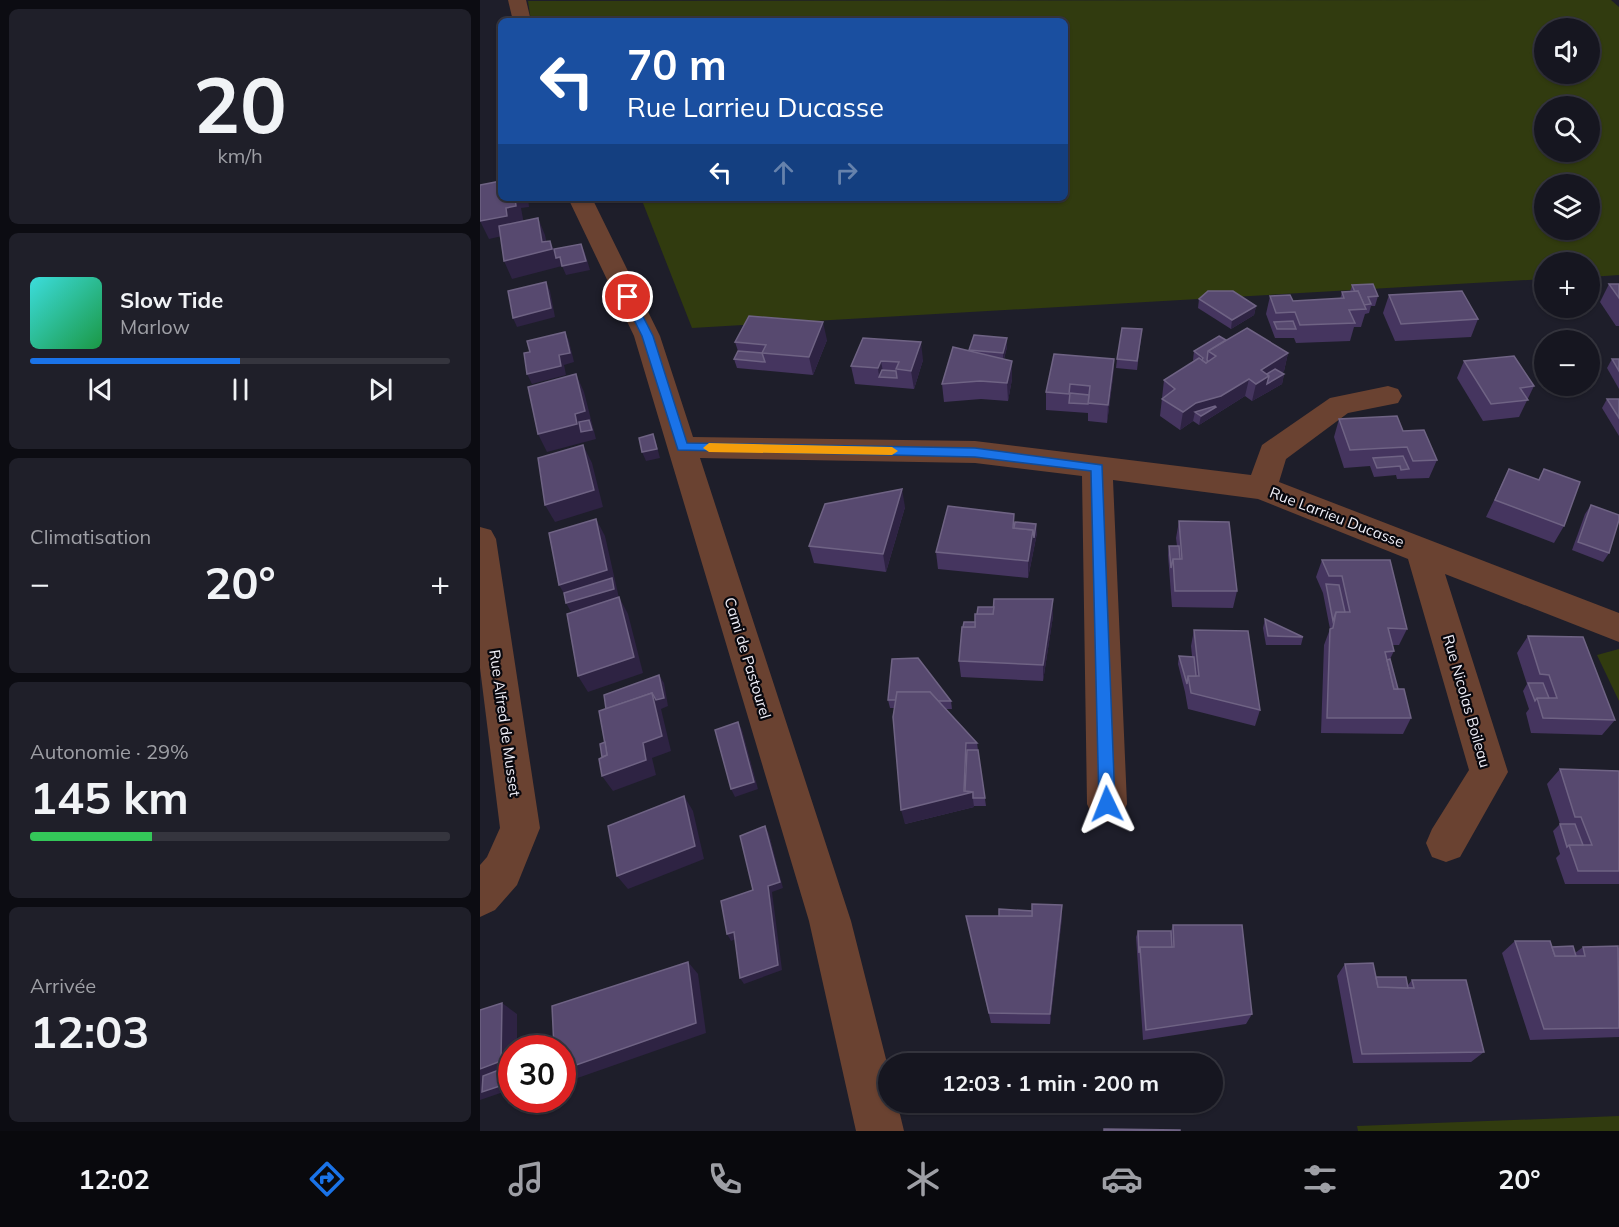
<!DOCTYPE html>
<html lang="fr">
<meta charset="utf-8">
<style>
:root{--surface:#161620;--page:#1f1f29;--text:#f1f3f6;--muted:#9e9fa5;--line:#35353e;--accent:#1a73e8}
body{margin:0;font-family:Mulish,sans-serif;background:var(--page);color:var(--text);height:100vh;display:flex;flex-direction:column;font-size:22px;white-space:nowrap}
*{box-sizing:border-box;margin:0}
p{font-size:20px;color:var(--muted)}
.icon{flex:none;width:33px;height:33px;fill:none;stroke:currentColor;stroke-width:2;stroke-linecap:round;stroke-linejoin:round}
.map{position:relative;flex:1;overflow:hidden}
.details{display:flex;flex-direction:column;gap:9px;padding:9px;background:#0c0c12;width:480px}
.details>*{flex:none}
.guide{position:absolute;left:18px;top:18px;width:570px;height:183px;border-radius:9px;box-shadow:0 2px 4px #0004,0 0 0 2px var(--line);background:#1a4fa0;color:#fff;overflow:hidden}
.buttons{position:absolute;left:1054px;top:18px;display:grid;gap:12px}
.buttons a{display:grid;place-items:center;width:66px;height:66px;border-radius:50%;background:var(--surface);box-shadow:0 2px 4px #0004,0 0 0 2px var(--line);font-size:30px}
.speed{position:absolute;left:18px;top:1035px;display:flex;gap:12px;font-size:30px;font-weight:700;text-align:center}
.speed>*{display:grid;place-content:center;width:78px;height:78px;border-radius:50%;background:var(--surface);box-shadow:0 2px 4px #0004,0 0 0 2px var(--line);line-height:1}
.speed .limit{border:9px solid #d22;background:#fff;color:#111}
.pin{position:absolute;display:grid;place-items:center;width:51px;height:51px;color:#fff;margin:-26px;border:3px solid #fff;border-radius:50%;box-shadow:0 2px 6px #0007}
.me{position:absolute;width:66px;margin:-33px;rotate:358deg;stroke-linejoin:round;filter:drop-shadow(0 0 4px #0008)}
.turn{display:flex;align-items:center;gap:21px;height:126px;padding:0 30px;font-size:27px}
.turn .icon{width:78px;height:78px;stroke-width:2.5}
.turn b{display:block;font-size:42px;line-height:51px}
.lanes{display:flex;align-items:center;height:57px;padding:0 30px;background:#0003;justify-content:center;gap:30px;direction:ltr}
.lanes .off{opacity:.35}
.big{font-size:45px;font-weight:700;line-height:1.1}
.details .card{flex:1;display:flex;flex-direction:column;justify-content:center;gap:9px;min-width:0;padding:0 21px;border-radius:9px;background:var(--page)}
.details .dial{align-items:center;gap:0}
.dial b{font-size:78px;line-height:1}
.song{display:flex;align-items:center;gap:18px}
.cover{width:72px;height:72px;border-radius:9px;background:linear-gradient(135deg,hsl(180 70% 55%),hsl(140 70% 35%))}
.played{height:6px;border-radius:3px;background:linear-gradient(90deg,var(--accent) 50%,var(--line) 50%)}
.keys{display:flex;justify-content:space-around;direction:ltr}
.heat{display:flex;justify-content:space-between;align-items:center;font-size:33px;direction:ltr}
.charge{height:9px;border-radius:4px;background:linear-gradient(90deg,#34c759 29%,var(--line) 0)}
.trip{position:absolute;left:398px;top:1053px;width:345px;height:60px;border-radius:30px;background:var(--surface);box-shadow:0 2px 4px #0004,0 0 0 2px var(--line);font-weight:700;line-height:60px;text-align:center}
.tab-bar{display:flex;height:96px;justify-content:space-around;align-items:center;background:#09090d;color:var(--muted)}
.tab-bar .icon{width:42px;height:42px}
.tab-bar .active{color:var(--accent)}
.tab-bar b{font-size:27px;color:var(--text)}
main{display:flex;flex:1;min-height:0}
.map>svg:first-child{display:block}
</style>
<main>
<section class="details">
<div class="card dial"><b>20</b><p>km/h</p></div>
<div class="card">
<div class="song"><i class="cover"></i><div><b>Slow Tide</b><p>Marlow</p></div></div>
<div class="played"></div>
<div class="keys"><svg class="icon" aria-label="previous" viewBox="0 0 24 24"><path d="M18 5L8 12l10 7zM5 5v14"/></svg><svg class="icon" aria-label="pause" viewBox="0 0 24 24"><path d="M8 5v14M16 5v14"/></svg><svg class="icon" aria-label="next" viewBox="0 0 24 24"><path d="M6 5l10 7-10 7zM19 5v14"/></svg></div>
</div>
<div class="card"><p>Climatisation</p>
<div class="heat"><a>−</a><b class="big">20°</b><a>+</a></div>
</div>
<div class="card"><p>Autonomie · 29%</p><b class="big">145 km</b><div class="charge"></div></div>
<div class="card"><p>Arrivée</p><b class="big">12:03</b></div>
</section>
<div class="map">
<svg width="1139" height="1131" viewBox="0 0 1139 1131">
<rect width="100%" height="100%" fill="#1e1e2a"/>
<!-- green -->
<g fill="#313b0f" fill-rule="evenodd">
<path d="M1131 0 1139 7V275L1110 277V262H1065V279L212 328 161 198H585V21H51L48 1ZM1065 28H1110V74H1065ZM1065 106H1110V152H1065ZM1065 184H1110V230H1065Z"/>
<polygon points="1139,649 1139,701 1117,655"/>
<polygon points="1139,1116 1139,1131 878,1131 877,1126"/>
</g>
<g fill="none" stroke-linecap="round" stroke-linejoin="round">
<!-- minor -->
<g fill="#6a4231" fill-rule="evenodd">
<polygon points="28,0 46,0 51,21 33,21"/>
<polygon points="88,198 112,198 180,336 213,437 495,441 771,475 782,445 850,398 908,386 918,389 922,396 918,403 868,413 806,459 799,482 1139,613 1139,642 965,574 1028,772 980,857 966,862 952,857 946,843 952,829 989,770 928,559 778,499 633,480 647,804 641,817 627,822 613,817 607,804 602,476 495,463 220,458 371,921 408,1067 408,1102 417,1102 424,1131 376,1131 329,921 154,336"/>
<polygon points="0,527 11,530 16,539 60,828 37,885 15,910 0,917 0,865 7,857 20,828 0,668"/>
</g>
</g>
<!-- wall -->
<g fill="#45355f">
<polygon points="1129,284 1139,284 1139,326 1136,326 1120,302"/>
<polygon points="872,285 898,296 895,306 891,306 889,313 885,314 881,327 874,327 870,341 816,343 814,338 795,338 786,314 790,296 813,301 860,299 862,292 870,292"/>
<polygon points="909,295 998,319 991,337 915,341 903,313"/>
<polygon points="719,299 776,306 774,315 751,329 718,308"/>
<polygon points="383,338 443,360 434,389 375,384 371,366"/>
<polygon points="527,338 527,347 524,359 532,361 532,379 528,401 501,399 464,402 462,384 489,351"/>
<polygon points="661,338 657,370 636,368 637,359"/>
<polygon points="347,340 333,375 257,368 254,359 258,351 255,342"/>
<polygon points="746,340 808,353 804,371 801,373 804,374 802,384 772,401 765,396 719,425 713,421 700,430 680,416 684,380 714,361 713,360 714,351"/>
<polygon points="634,359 633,377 627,423 608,421 608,413 566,410 566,392"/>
<polygon points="1132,359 1139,359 1139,389 1127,368"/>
<polygon points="984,361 1054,386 1039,417 1003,421 977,378"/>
<polygon points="1127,399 1139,399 1139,436 1122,408"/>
<polygon points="859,419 923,431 957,460 949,478 917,479 916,475 894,477 890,466 864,468 854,437"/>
<polygon points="1029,469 1058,480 1064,469 1084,526 1074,543 1006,517"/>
<polygon points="1111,505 1129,553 1123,562 1092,550 1105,514"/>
<polygon points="425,507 406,572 334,563 329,546"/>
<polygon points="699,521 757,591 753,608 692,607 688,555 689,546 697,546 696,538"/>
<polygon points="535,522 557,533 548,578 458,569 456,552"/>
<polygon points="842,560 927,629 919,645 913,645 914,651 910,659 918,689 931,718 923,734 841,733 844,645 850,629 843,593 836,577"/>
<polygon points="573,616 563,681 481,677 479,661 495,622"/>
<polygon points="785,619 823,637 821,645 786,645 783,628"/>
<polygon points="714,630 780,710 775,726 708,709 705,692 698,664 699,656 712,656 711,646"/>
<polygon points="1048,636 1135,720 1122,735 1051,733 1046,713 1049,709 1043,691 1047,684 1037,653"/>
<polygon points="408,700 471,701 472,709 466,709 497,743 506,806 494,806 494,807 425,824 415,708 410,708"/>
<polygon points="1080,769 1139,771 1139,884 1085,884 1076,858 1080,854 1073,831 1080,824 1067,784"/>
<polygon points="582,905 582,917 570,1024 511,1023 486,916 519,916"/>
<polygon points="693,925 772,1014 766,1024 663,1040 656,937 658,931 691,931"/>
<polygon points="1035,941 1072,947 1095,953 1103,947 1139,948 1139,1037 1050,1040 1022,953"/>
<polygon points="865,964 896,977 928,985 932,980 1004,1052 991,1062 873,1063 857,976"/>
</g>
<!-- shaded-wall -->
<g fill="#2e2343">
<polygon points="35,198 48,198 49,207 41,208 44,224 35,233 9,239 0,221 26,208"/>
<polygon points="58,218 65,235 68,250 70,241 77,257 101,244 105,253 110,270 86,275 82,266 32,279 24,261 62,242"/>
<polygon points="66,282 70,291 75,317 37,327 33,318"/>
<polygon points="776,306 774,315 751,329 752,320"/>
<polygon points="343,322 347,340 333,375 329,357"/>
<polygon points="85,332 89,341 94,362 84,365 86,375 52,384 47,374 79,355"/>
<polygon points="527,338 527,347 523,362 523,353"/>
<polygon points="441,342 443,360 434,389 431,371"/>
<polygon points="808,353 804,371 788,381 804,374 802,384 772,401 776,384 781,370"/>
<polygon points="634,359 633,377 627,423 628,405"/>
<polygon points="401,361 404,377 399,377 398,368"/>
<polygon points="532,361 532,379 528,401 527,383"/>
<polygon points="96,374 104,392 116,439 67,452 58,434 95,414"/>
<polygon points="769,379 765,396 719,425 721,416 715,412 713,421 700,430 703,412 716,403"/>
<polygon points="173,434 176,443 180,458 166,461 162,452"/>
<polygon points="103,445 112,463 123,507 75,522 65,505"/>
<polygon points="422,489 425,507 406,572 403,554"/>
<polygon points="116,519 125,536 139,598 91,612 86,603 89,602 79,585"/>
<polygon points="556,524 557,533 548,578 548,561 553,530"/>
<polygon points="139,597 148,614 163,673 108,692 98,676"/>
<polygon points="573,599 573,616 563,681 563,665"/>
<polygon points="179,675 184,683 188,706 181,709 191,751 172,758 176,775 133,791 122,776 163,743 172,693"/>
<polygon points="258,722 262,730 278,789 255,797 251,789"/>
<polygon points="486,743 494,807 425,824 421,810 484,791"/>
<polygon points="204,796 213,811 224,859 148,889 137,876"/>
<polygon points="285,826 289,834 303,888 292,892 302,970 264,984 260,978 288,886"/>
<polygon points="582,905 582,917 570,1024 570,1014"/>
<polygon points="254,932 258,938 251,941 247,934"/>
<polygon points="208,962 218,974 226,1033 89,1081 82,1077 82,1070"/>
<polygon points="22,1003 37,1014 37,1048 32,1048 32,1089 0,1100 0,1069"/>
</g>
<!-- building -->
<g fill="#57496f" stroke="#6f6384" stroke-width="1.5">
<polygon points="21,181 21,198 35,198 36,206 26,208 27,216 0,221 0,185"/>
<polygon points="58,218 62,242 70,241 72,249 24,261 19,226"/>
<polygon points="101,244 106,261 82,266 80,257 76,258 74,249"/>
<polygon points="66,282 71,308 33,318 28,291"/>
<polygon points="893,284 898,296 888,297 891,304 884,305 878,291 875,292 872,285"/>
<polygon points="1129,284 1139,284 1139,298"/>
<polygon points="728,291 753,291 776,306 752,320 719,299"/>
<polygon points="878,291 886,309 869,310 875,323 820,325 815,312 796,313 790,296 810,295 813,301 864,298 862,292"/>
<polygon points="982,291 998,319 921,324 909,295"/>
<polygon points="269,316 343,322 329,357 282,353 286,345 255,342"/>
<polygon points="813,321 816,329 797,329 794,322"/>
<polygon points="642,328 662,329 657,361 637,359"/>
<polygon points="767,328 808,353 781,370 789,376 776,384 769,379 741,396 716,403 703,412 682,399 695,389 684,380 719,358 726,363 736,356 728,351"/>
<polygon points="85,332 90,353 79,355 81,366 47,374 44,353 50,352 47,341"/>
<polygon points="494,335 527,338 523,353 489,350"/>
<polygon points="739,336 746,340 728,351 727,360 728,361 726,363 722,360 723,358 714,351"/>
<polygon points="383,338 441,342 431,371 416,369 419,362 401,361 398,368 371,366"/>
<polygon points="473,347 532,361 527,383 500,381 462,384"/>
<polygon points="258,351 282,353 285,362 254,359"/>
<polygon points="574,354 634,359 628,405 608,403 610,386 590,384 589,394 566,392"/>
<polygon points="1034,356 1054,386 1040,388 1048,400 1011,404 984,361"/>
<polygon points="1132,359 1139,359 1139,371"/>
<polygon points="795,369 804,374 787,384 789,376 787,374"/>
<polygon points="402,370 416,371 417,378 399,377"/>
<polygon points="96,374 105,411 95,414 97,424 58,434 48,387"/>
<polygon points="590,393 609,395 608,404 589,403"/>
<polygon points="1127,399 1139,399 1139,418"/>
<polygon points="735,406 736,407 721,416 715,412"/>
<polygon points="917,416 923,431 944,430 957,460 933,461 927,447 870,450 859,419"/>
<polygon points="109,420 112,430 101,432 99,422"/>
<polygon points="173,434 177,449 162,452 159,438"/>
<polygon points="103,445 114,490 65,505 58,458"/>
<polygon points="923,456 929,469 921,470 920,466 897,468 893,458"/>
<polygon points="1029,469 1059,480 1064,469 1100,482 1084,526 1015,500"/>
<polygon points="422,489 403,554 329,546 345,504"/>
<polygon points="1111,505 1139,515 1139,520 1129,553 1098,542"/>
<polygon points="468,506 534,514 533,528 553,530 548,561 456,552"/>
<polygon points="116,519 127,570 79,585 69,533"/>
<polygon points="699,521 749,522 757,591 695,591 693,559 702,559"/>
<polygon points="535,522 556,524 554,538 553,530 534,528"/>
<polygon points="689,546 699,546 700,559 693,559 691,568"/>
<polygon points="842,560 910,560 927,629 908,628 914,651 905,652 914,689 924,689 931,718 847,718 850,629 853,628 856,612 870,612 862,576 849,576"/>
<polygon points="132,578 134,589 86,603 84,593"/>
<polygon points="846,584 859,585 865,612 856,612 853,621"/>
<polygon points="139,597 154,657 98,676 87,614"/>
<polygon points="514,599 573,599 563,665 479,661 482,627 495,627 495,614 513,614"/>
<polygon points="498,607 514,607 513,614 497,614"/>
<polygon points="785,619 823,637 788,636"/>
<polygon points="484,622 495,622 495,627 483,627"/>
<polygon points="714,630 768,631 780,710 711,693 708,676 719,676"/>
<polygon points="1048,636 1103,637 1135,720 1063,718 1057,698 1077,698 1069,675 1060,674"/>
<polygon points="699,656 714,657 716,676 708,676 707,684"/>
<polygon points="438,658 471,701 458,701 450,692 417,692 416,700 408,700 412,659"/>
<polygon points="910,659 918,689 914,689 907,660"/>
<polygon points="179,675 184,698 176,700 172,693 126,709 124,695"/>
<polygon points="1048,683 1063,683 1069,698 1057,698 1055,701"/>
<polygon points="417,692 450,692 497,743 486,743 484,791 493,792 421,810 413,717"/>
<polygon points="172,693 182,736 163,743 166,760 122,776 119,759 127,755 119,711"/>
<polygon points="258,722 274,782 251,789 235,730"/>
<polygon points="125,742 127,755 122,757 120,744"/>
<polygon points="487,750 498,750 505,798 493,798 493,792 485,791"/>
<polygon points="1080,769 1139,771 1139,871 1098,871 1089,845 1112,845 1101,817 1095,817"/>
<polygon points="204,796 215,846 137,876 128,826"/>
<polygon points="1080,824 1095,824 1103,845 1089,845 1087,847"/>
<polygon points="285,826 300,882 288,886 298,965 260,978 254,932 247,934 241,901 273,890 260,836"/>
<polygon points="552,904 582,905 570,1014 509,1013 486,916 552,916"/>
<polygon points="519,909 552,911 552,916 519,916"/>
<polygon points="693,925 762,925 772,1014 666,1030 660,947 694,947"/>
<polygon points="658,931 691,931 692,947 660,947 659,953"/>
<polygon points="1035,941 1070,941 1075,956 1105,956 1103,947 1138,946 1139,1028 1064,1029"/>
<polygon points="1093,946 1096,956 1075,956 1072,947"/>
<polygon points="208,962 216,1023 82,1070 82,1048 74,1048 72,1006"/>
<polygon points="893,963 898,987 934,988 932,980 986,980 1004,1052 882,1054 865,964"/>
<polygon points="896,977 926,977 928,988 898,987"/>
<polygon points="22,1003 21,1061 0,1069 0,1010"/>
<polygon points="29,1066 29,1083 2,1092 3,1076"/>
<polygon points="624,1129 700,1130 700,1131 624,1131"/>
</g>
<!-- route -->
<polygon fill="#1a73e8" stroke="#114b97" stroke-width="1.5" points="148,293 153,297 173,336 207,443 495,448 622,465 635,804 633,810 627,812 621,810 619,804 611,471 495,457 198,450 162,336 143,297"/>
<!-- slow -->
<polygon fill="#f59e0b" points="229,443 412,447 418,451 412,455 229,452 223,448"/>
<g text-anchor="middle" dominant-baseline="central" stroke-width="4.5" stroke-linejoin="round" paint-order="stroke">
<!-- street labels -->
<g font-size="15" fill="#f0eff8" stroke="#09080e">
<text transform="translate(857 517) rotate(21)">Rue Larrieu Ducasse</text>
<text transform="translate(268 658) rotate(73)">Cami de Pastourel</text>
<text transform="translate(987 701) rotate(74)">Rue Nicolas Boileau</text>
<text transform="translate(25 723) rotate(82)">Rue Alfred de Musset</text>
</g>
</g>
</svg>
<div class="buttons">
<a><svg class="icon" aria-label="sound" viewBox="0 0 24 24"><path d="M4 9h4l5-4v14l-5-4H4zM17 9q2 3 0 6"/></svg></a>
<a><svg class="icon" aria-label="search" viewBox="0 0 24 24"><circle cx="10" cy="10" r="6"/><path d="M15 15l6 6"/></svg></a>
<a><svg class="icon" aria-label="layers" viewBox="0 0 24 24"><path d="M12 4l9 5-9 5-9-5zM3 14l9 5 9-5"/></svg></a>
<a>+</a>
<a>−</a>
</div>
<div class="speed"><div class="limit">30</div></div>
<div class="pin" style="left:148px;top:297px;background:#d93025"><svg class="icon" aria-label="arrive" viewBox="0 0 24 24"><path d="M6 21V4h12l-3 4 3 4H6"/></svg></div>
<svg class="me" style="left:627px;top:804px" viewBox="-20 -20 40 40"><path d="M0-17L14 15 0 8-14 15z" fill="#1a73e8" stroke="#fff" stroke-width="4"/></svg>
<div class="trip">12:03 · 1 min · 200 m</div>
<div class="guide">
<div class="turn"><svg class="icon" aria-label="left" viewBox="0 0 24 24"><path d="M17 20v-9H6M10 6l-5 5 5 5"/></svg><div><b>70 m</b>Rue Larrieu Ducasse</div></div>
<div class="lanes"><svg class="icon" aria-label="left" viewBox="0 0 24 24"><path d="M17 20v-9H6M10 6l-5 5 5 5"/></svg><svg class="icon off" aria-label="ahead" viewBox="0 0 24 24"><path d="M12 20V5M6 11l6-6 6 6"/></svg><svg class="icon off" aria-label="right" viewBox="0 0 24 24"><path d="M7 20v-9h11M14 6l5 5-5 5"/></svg></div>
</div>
</div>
</main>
<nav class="tab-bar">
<b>12:02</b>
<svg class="icon active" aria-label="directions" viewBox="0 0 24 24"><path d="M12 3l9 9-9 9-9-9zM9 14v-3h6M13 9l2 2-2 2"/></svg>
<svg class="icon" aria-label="music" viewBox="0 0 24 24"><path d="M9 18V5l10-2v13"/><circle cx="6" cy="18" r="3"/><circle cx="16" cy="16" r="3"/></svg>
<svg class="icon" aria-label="phone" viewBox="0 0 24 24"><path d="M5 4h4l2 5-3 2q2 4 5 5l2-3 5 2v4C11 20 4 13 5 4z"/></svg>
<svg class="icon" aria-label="climate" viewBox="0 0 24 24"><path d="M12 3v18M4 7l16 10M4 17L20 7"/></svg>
<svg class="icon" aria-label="car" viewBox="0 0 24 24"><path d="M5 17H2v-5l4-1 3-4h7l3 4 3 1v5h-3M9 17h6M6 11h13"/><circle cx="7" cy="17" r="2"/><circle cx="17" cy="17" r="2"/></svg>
<svg class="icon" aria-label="filters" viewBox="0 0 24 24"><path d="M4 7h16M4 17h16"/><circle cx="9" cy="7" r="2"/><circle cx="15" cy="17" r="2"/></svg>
<b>20°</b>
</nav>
